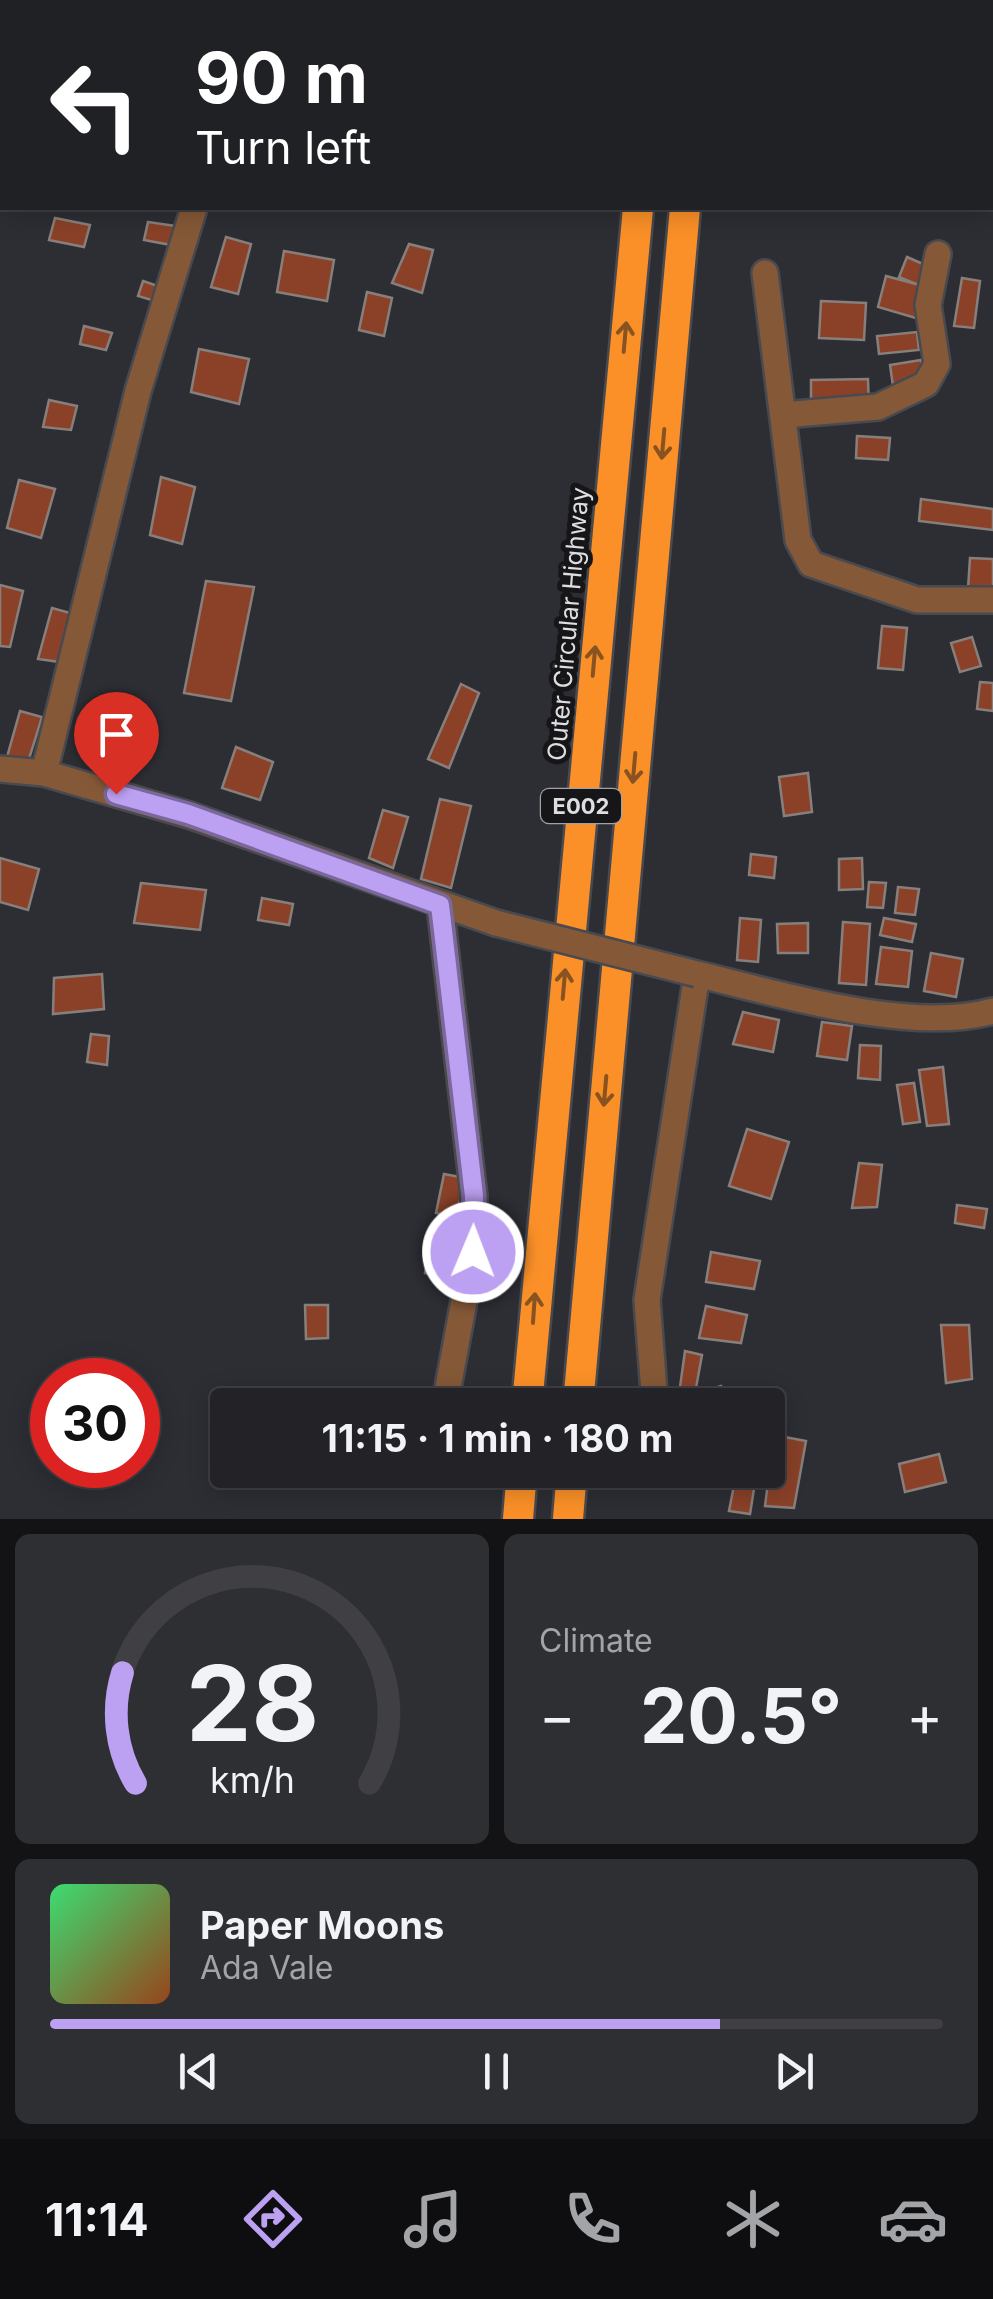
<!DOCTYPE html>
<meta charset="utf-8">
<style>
:root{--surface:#222227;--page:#2e2f33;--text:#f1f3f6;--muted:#a2a4a7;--line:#3f3f44;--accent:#bca0f2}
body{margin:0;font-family:Inter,sans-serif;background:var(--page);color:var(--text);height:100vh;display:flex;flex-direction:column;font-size:38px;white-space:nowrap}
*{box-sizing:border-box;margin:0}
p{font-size:32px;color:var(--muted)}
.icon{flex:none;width:55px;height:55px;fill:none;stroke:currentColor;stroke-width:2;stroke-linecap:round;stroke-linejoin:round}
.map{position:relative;height:1519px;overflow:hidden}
.panel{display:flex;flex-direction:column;gap:15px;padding:15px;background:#131315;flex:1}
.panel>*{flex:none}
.hud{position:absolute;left:0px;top:0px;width:995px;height:210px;box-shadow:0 5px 25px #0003,0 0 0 2px var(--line);background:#202124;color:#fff;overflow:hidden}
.speed{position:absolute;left:30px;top:1358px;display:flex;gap:20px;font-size:50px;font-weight:700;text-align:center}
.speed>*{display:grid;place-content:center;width:130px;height:130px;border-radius:50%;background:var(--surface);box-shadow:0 5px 25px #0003,0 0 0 2px var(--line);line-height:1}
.speed .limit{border:15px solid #d22;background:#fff;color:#111}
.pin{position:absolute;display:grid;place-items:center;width:85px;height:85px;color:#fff;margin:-102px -42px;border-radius:50% 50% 50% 0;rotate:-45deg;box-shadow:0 0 10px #0007}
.pin .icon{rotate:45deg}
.me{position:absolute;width:110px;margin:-55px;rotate:1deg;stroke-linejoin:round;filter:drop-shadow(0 0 8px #0008)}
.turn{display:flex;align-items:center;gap:35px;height:210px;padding:0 30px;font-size:45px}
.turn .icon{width:130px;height:130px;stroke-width:2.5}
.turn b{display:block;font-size:70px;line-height:85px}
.big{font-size:75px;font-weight:700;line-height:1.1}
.panel .tile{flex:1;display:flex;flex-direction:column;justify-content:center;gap:15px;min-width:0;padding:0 35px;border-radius:15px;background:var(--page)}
.panel .dial{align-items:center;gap:0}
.dial svg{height:260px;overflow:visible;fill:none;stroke:var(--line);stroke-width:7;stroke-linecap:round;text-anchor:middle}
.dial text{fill:var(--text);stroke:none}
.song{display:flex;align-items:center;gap:30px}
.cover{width:120px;height:120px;border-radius:15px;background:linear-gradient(135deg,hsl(140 70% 55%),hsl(20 70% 35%))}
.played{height:10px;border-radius:5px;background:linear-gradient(90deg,var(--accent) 75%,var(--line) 75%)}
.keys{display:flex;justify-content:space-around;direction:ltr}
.heat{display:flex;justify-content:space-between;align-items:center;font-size:55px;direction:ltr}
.panel .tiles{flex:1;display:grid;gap:15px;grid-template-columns:1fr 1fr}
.tile:last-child{grid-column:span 2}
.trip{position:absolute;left:210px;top:1388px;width:575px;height:100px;border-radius:10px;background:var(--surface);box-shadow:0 5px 25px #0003,0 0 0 2px var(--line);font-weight:700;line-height:100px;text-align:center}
.dock{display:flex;height:160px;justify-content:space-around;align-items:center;background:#0e0e10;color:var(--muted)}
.dock .icon{width:70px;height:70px}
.dock .selected{color:var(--accent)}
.dock b{font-size:45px;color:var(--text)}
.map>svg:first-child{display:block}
</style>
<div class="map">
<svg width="993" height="1519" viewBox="0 0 993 1519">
<rect width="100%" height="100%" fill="#2d2e34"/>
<!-- building -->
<g fill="#8a4128" stroke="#877f7c" stroke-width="2.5">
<polygon points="55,218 90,225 84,247 49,240"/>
<polygon points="148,222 176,226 171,245 144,240"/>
<polygon points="226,237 251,244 238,294 211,287"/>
<polygon points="409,244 433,250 422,293 392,283"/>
<polygon points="284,251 334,260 327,301 277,292"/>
<polygon points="907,257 939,271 930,290 899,277"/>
<polygon points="886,276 927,287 919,319 878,307"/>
<polygon points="962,278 980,281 974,328 954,326"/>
<polygon points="143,281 161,287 158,302 138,296"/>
<polygon points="367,292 392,298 384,336 359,330"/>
<polygon points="821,301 866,303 864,340 819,338"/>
<polygon points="84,326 112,333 106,350 80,344"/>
<polygon points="917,332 919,350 879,354 877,336"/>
<polygon points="199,349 249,359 239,404 191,392"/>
<polygon points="921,360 925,381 893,386 890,365"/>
<polygon points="868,379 869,410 811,412 811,380"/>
<polygon points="49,400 77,406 71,430 43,427"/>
<polygon points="857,436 890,438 888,460 856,458"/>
<polygon points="161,477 195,487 182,544 150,535"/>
<polygon points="19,480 55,489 41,538 7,528"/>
<polygon points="921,499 993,509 993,530 919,521"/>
<polygon points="970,558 993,559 993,590 968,589"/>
<polygon points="206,581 254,587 231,701 184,693"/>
<polygon points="0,585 23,591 10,647 0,646"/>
<polygon points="52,608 74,614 60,662 38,659"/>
<polygon points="882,626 907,628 903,670 878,668"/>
<polygon points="972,637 981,666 960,672 951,643"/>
<polygon points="980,682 993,683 993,711 977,709"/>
<polygon points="461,684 479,693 449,768 428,759"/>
<polygon points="20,711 42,717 28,762 7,757"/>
<polygon points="236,747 273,762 260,800 222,788"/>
<polygon points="808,773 812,812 784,816 779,777"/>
<polygon points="440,799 471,806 451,888 421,879"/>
<polygon points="383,810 408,817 393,868 369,858"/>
<polygon points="751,854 776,857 774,878 749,875"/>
<polygon points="0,858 39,869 28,910 0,902"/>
<polygon points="862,858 863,889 839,890 839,859"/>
<polygon points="869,882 886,883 883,908 867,907"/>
<polygon points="141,883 206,890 200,930 134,923"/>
<polygon points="898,887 919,889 915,915 895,913"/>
<polygon points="262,898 293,904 289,925 258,920"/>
<polygon points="740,918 761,920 758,962 737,960"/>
<polygon points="884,918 916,924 912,942 880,935"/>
<polygon points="843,922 870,924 866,985 839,983"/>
<polygon points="808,923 808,953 778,953 777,924"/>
<polygon points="881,947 912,951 908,987 876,984"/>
<polygon points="931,953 963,959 956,997 924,991"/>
<polygon points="102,974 104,1009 53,1014 54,978"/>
<polygon points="743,1012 779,1020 773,1052 733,1044"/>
<polygon points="822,1022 852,1026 847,1060 817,1056"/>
<polygon points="91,1034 109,1036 107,1065 87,1062"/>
<polygon points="860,1045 881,1046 880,1080 858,1078"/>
<polygon points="943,1067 949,1124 927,1126 919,1070"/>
<polygon points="914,1083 920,1122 903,1124 897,1085"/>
<polygon points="747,1129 789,1142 771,1199 729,1186"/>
<polygon points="859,1163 882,1165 877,1207 852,1208"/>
<polygon points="444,1174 465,1178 456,1217 436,1213"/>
<polygon points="957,1205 987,1209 984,1228 955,1223"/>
<polygon points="432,1230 461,1234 452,1279 425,1273"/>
<polygon points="711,1252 760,1261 754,1289 706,1282"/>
<polygon points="305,1305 328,1305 328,1338 306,1339"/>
<polygon points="706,1306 747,1315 741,1343 699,1338"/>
<polygon points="941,1325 969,1325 972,1379 946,1383"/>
<polygon points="685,1351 702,1355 696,1388 680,1387"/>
<polygon points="721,1386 726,1405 703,1405 699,1392"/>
<polygon points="774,1435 806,1441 794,1508 765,1506"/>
<polygon points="939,1454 946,1482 905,1492 899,1464"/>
<polygon points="709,1470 729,1470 726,1483 708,1483"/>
<polygon points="737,1470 757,1470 750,1514 729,1511"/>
</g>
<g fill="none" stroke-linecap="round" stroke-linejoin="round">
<!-- minor casing -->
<g stroke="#494a50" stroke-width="30">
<g id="minor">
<polyline points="243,2 244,0"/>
<polyline points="765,273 798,540 811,564 917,600 993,600"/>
<polyline points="783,415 878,407 926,384 937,364 928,305 938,254"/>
<polyline points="0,769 44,773 189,815 496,923"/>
<polyline points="44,773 138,391 194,208"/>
<polyline points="440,905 474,1197 473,1252 445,1404"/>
<path d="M655 1405 647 1300 697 974C779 994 911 1034 993 1011"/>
<polyline points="659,1470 659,1475"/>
</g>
</g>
<!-- highway casing -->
<g stroke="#494a50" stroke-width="35">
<g id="highway">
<polyline points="657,2 657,0"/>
<polyline points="705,2 705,0"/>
<polyline points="527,1405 638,208"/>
<polyline points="578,1405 685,208"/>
<polyline points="518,1519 522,1470"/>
<polyline points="568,1519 572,1470"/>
</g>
</g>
<!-- minor -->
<use href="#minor" stroke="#855937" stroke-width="25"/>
<!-- highway -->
<use href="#highway" stroke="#fb9028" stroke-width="30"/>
<!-- minor-bridge casing -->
<g stroke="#494a50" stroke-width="30" stroke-linecap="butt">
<polyline id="minor-bridge" points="496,923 697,974"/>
</g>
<!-- minor-bridge -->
<use href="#minor-bridge" stroke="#855937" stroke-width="25"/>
</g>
<!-- one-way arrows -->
<defs><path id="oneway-shaft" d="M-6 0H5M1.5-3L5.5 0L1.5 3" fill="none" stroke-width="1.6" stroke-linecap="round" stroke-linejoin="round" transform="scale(2.5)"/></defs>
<g stroke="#885320">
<use href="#oneway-shaft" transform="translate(625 337) rotate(-85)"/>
<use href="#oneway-shaft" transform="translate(663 444) rotate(95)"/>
<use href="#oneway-shaft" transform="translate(594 661) rotate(-85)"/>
<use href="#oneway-shaft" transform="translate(634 768) rotate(95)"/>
<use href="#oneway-shaft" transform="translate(564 984) rotate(-85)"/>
<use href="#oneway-shaft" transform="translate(605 1091) rotate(95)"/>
<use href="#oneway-shaft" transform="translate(534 1308) rotate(-86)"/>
</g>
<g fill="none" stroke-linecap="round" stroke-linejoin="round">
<!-- route casing -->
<g stroke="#7a689d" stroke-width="25">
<polyline id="route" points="116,794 188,814 440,905 474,1196 473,1252"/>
</g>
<!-- route -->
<use href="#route" stroke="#bca0f2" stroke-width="18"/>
</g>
<g text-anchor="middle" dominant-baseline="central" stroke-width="10" stroke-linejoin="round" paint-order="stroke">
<!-- shield labels -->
<rect fill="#161619" stroke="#a2a2a6" stroke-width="2.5" x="541" y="789" width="80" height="34" rx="8"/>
<g font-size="22" font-weight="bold" fill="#dedee2">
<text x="581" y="806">E002</text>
</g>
<!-- street labels -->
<g font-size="25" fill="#dedee2" stroke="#161619">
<text transform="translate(568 624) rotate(-85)">Outer Circular Highway</text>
</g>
</g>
</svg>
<div class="speed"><div class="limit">30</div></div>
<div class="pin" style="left:116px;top:794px;background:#d93025"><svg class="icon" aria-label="arrive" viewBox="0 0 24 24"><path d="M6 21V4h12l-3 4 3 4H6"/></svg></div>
<svg class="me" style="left:473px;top:1252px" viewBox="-20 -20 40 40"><circle r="17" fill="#bca0f2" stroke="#fff" stroke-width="3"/><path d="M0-11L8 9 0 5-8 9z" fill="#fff"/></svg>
<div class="trip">11:15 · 1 min · 180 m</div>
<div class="hud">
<div class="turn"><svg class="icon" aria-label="left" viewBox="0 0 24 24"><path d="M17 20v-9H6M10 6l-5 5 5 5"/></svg><div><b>90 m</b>Turn left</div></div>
</div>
</div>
<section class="panel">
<div class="tiles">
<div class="tile dial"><svg viewBox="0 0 100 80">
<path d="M14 69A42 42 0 1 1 86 69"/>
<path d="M14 69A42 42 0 0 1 10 35" stroke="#bca0f2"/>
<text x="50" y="56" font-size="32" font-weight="700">28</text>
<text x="50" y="72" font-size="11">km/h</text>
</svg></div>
<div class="tile"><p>Climate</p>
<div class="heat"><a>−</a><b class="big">20.5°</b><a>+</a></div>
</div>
<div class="tile">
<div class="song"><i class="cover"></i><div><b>Paper Moons</b><p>Ada Vale</p></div></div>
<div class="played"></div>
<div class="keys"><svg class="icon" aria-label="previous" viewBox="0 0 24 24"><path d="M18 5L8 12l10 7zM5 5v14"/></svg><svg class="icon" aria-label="pause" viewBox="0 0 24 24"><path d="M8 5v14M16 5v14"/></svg><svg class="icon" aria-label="next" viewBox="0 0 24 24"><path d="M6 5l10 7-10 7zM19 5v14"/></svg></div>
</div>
</div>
</section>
<nav class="dock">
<b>11:14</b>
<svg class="icon selected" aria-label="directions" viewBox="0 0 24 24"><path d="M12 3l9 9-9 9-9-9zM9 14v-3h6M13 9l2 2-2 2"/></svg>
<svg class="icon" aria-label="music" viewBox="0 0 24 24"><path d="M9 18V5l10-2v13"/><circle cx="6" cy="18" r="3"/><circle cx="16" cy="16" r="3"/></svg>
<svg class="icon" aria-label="phone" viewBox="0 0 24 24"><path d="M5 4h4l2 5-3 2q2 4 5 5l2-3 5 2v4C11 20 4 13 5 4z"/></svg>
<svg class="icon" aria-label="climate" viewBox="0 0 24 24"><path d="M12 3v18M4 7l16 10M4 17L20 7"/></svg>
<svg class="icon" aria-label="car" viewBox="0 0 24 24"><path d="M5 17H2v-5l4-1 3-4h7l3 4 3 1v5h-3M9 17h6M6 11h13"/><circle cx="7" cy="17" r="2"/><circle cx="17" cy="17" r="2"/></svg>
</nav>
